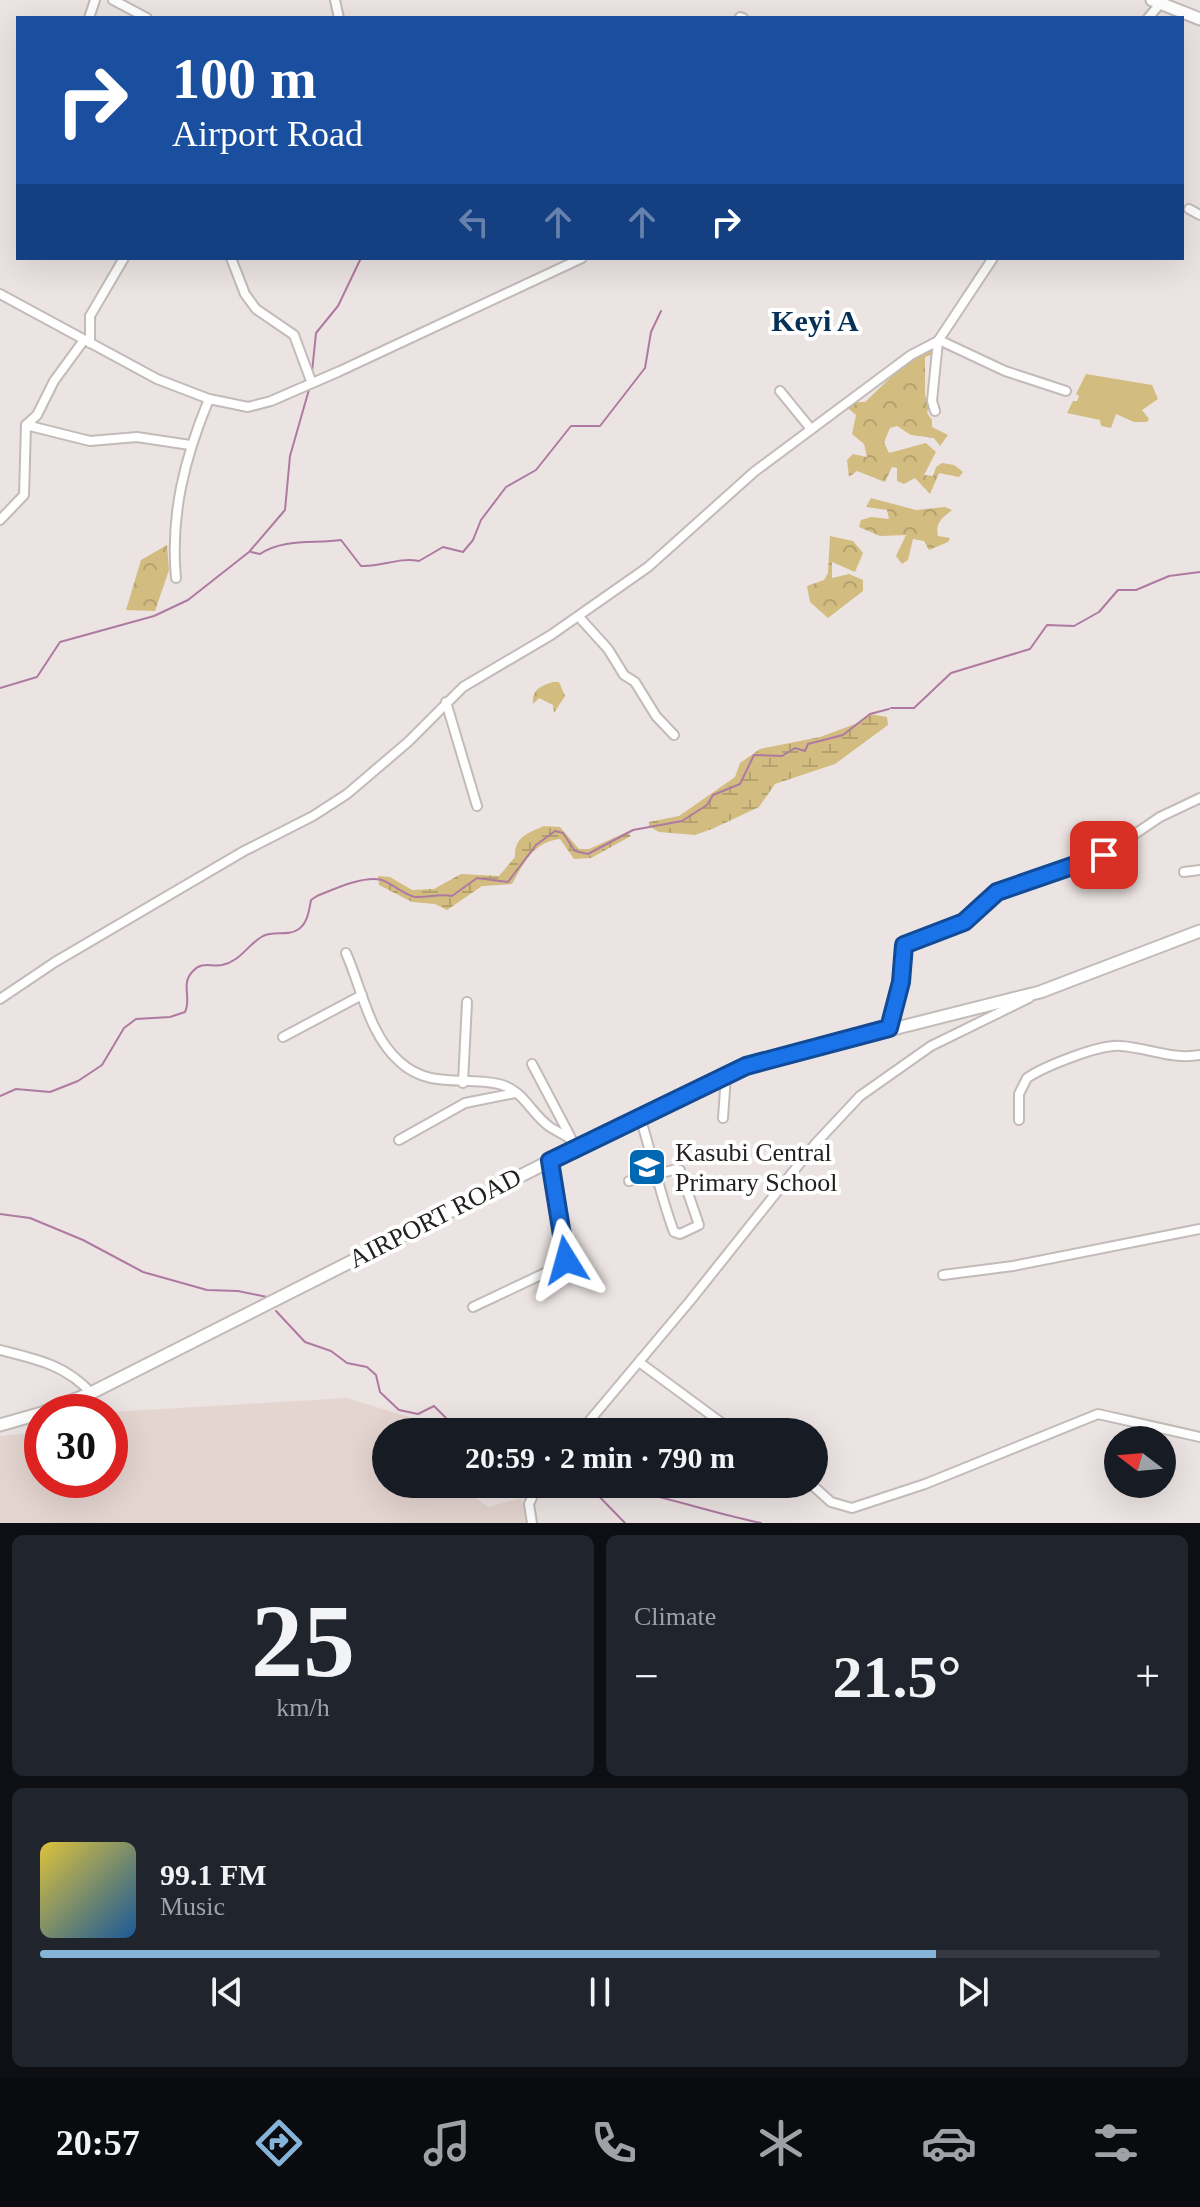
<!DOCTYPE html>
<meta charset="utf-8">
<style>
:root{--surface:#171b24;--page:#20242c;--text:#f1f3f6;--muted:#9ea1a6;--line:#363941;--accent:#85b4d8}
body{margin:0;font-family:Georgia,serif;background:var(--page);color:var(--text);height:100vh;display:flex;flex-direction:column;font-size:30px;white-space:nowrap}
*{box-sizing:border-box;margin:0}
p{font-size:26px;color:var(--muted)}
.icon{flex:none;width:44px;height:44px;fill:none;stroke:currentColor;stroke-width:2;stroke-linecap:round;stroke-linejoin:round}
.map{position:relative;height:1523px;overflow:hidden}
.side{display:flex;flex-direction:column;gap:12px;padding:12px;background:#0d0f14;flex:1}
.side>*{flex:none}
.guide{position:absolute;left:16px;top:16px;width:1168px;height:244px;border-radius:0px;box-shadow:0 8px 32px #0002;background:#1a4fa0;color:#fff;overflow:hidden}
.needle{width:52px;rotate:286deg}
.buttons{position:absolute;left:1104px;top:1426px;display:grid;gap:16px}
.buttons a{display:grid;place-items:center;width:72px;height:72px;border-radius:50%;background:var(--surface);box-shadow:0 8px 32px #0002;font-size:40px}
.speed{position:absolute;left:24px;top:1394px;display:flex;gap:16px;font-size:40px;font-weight:700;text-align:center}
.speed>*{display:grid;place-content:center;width:104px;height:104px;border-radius:50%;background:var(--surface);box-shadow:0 8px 32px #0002;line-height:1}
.speed .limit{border:12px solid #d22;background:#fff;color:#111}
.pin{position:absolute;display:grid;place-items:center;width:68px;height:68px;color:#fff;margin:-34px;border-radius:16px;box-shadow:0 4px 12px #0006}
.me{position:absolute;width:88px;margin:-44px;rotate:352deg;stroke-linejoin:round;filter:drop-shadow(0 0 6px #0008)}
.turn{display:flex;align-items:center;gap:28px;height:168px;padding:0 24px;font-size:36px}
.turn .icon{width:104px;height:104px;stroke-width:2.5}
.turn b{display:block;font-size:56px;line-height:68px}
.lanes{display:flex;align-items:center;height:76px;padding:0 24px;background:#0003;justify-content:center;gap:40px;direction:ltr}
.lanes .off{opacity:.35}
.big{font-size:60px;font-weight:700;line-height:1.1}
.side .widget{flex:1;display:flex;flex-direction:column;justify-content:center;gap:12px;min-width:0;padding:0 28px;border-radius:12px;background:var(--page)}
.side .dial{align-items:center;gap:0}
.dial b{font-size:104px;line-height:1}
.song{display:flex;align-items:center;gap:24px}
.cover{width:96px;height:96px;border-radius:12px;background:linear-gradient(135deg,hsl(50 70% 55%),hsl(210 70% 35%))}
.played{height:8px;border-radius:4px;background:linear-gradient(90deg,var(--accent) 80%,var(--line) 80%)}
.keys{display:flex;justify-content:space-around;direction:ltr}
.heat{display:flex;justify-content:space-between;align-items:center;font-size:44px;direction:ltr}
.side .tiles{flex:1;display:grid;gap:12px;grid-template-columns:1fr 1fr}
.widget:last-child{grid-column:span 2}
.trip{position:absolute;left:372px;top:1418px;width:456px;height:80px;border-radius:40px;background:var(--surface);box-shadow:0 8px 32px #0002;font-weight:700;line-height:80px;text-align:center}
.menu{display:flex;height:128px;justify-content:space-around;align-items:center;background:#090b0e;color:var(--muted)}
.menu .icon{width:56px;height:56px}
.menu .active{color:var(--accent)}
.menu b{font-size:36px;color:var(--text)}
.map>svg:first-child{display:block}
</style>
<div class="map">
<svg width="1200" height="1523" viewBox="0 0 1200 1523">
<defs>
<pattern id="forest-crowns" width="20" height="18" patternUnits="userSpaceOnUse" patternTransform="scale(2)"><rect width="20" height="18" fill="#d2bc80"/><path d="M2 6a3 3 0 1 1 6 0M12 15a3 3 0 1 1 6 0" fill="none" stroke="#b4a16e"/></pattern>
<pattern id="wetland-marsh" width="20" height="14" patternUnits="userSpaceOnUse" patternTransform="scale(2)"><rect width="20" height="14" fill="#d2bc80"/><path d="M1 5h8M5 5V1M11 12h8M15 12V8" fill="none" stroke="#b4a16e"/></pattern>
</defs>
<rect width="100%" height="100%" fill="#ece4e2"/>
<!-- built -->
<polygon fill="#e5d5d1" points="347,1398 419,1420 434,1432 386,1432 386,1484 456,1484 488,1507 521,1498 528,1523 0,1523 0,1436 42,1432 42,1480 110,1480 110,1412"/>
<!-- green -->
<polygon fill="#d2bc80" points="1086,374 1152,385 1158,399 1142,410 1149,419 1147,422 1134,422 1116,414 1111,428 1101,426 1100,420 1067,413 1073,401 1077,401 1079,396 1076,394"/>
<!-- forest -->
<g fill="url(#forest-crowns)">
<polygon points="931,348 933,354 925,357 925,396 930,402 927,413 932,420 932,427 948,435 940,446 934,438 911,435 897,426 890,428 884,442 889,453 926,443 936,452 924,475 933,476 936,467 942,463 954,465 963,472 959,477 939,473 930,494 915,478 904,484 897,481 897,468 892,467 885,482 857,471 849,477 847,460 853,454 867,457 864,444 852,434 856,415 849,409 854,402 865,402 909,360"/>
<path d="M871 498 916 510 945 507 952 510C942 518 935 523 938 536L950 538 948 542 929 550 924 541 913 539 908 560 902 564 896 556 906 535 880 536 859 527 861 520 871 517 889 519 887 510 866 507Z"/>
<polygon points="830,536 853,541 863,553 855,572 832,562 832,578 849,574 863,580 863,591 828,618 810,602 807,586 824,580 828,573"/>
<polygon points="167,545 169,570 155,611 126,610 141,560"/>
<path d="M553 682H559L565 696 554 713 553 705 539 698 533 704C532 690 540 686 553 682Z"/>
</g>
<!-- wetland -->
<g fill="url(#wetland-marsh)">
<polygon points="870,714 887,717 888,725 835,764 775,784 759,807 712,829 695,835 659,832 649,826 649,822 679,816 735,777 740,763 760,749 820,737 858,723"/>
<path d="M544 826 560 827 579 849H589L627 832 631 836 591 858 574 859 560 839C533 842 524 863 512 884L482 886 447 910 435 904 412 902 379 885 378 876 390 877 412 890 434 889 461 874 499 876 515 857C514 837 528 833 544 826Z"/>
</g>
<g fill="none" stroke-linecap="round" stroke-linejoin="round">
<!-- stream -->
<g stroke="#af7aa1" stroke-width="2">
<polyline points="312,372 316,333 338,306 361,258"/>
<path d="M251 552 260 554C284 538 314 544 341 540L361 566C382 567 398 557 419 561L443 547 463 552 473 540 481 520 506 487 536 470 571 426H600L645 368 651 332 661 311"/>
<polyline points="0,688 37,677 60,642 154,616 188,600 249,552 285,510 290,456 310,386"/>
<polyline points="891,708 914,708 951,673 1030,649 1047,625 1074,626 1099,612 1118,590 1136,590 1169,576 1200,572"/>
<path d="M0 1096 16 1089 50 1092 78 1081 102 1065 124 1028 136 1019 170 1017 185 1012C192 998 180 984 193 971 202 961 211 967 222 965 241 961 247 945 263 936 275 930 287 937 299 929 308 922 309 910 311 900L317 896C334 889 364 875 382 880 393 884 404 895 415 897 429 898 438 893 452 896L477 878 508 882 536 845 555 831 563 833 575 851 588 854 633 830 682 821 707 805 713 795 740 784 754 755 782 756 795 748 805 751 808 744 843 735 870 714 889 709"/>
<polyline points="0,1214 30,1218 83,1240 143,1272 207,1290 238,1291 267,1297"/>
<polyline points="276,1311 305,1342 331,1351 347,1363 367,1367 376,1375 380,1392 399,1410 418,1414 434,1406 446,1418 446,1432"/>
<polyline points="587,1484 625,1523"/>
<path d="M598 1484C654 1492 706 1512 761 1523"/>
</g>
<!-- street casing -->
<g stroke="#c2bbb9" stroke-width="12">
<g id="street">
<polyline points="113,0 147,18"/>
<polyline points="335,0 339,18"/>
<polyline points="740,17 743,18"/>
<polyline points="89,18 95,0"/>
<polyline points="1148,18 1160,4"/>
<polyline points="1189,209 1200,215"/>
<polyline points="231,258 245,294 256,309 294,335 311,381"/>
<polyline points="0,294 157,379 209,399 248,407 271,401 340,371 582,258"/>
<polyline points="939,340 1005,371 1066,391"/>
<polyline points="90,343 90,316 124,258"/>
<polyline points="780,391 811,429"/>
<polyline points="935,411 932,401 938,341"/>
<polyline points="26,425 90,441 137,437 190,445"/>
<polyline points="0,520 24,495 26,425 37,415 54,381 84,340"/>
<path d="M176 578C170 514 185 457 209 399"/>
<polyline points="579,617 608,649 624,675 635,682 656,716 674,735"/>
<polyline points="446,702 477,806"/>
<polyline points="1184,872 1200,870"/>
<path d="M346 953C362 989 369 1035 400 1062 429 1089 465 1076 499 1084 524 1090 531 1114 550 1127 561 1134 571 1137 580 1147"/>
<polyline points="0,999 55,962 244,851 313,816 347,794 408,742 463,687 551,635 648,567 754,472 911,355 938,341 993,258"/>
<polyline points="889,1028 901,982 904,945 964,922 997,892 1104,855 1160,817 1200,798"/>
<polyline points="283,1037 362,995"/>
<polyline points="532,1064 570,1136"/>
<polyline points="463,1083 467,1002"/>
<polyline points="723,1118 726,1075"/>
<path d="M1019 1120V1094L1027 1078C1045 1066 1100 1044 1121 1046 1149 1048 1172 1060 1200 1055"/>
<polyline points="399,1140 465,1103 515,1093"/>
<path d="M629 1181 677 1169 680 1170 699 1225 680 1234 674 1232C660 1195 652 1155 640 1117"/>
<polyline points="943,1275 1013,1266 1200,1229"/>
<polyline points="473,1307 564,1264 567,1255 550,1161"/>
<path d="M0 1350C36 1359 66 1365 91 1393"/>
<polyline points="639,1362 734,1432"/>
<polyline points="580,1432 690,1301 816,1143 860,1096 931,1046 1029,998"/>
<polyline points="811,1484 831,1502 852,1508 925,1484 1098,1414 1200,1437"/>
<polyline points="532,1523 529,1504 538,1484"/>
</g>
</g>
<!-- secondary casing -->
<g stroke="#c2bbb9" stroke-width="15">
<g id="secondary">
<polyline points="1152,0 1200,19"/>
<polyline points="44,1412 91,1393 550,1161 746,1066 1040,992 1200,931"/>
<polyline points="0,1425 42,1413"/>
</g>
</g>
<!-- street -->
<use href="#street" stroke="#fff" stroke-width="8"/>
<!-- secondary -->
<use href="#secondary" stroke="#fff" stroke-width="11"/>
</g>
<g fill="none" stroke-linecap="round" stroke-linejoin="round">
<!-- route casing -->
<g stroke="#114b97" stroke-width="20">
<polyline id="route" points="566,1260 550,1161 746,1066 889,1028 901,982 904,945 964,922 997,892 1104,855"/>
</g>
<!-- route -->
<use href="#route" stroke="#1a73e8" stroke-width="14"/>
</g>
<!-- icons -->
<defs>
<g id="school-square" transform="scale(2)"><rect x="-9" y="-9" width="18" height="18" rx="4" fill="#0067b3" stroke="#fff"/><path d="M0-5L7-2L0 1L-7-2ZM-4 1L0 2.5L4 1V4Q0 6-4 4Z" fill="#fff"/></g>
</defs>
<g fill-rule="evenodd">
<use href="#school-square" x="647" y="1167"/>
</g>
<g text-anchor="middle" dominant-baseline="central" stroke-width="8" stroke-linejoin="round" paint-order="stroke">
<!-- poi labels -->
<g font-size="26" fill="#221f1e" stroke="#fff" text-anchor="start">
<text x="675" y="1152">Kasubi Central<tspan x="675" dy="30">Primary School</tspan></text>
</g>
<!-- street labels -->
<g font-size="26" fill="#221f1e" stroke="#fff">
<text transform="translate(435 1218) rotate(-27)">AIRPORT ROAD</text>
</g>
<!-- quarter labels -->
<g font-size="30" font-weight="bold" fill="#063055" stroke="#fff">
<text x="815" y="320">Keyi A</text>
</g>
</g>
</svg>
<div class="buttons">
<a><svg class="needle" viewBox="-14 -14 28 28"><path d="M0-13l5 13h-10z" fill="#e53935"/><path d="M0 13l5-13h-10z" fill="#9ea1a6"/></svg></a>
</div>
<div class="speed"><div class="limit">30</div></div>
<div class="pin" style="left:1104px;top:855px;background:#d93025"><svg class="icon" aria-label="arrive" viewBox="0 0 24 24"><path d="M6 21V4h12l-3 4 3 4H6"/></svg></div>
<svg class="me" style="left:566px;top:1260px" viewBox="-20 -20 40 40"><path d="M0-17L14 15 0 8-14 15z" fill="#1a73e8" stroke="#fff" stroke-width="4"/></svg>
<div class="trip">20:59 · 2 min · 790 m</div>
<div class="guide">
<div class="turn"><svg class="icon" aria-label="right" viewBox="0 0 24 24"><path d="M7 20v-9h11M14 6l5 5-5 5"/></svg><div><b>100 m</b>Airport Road</div></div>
<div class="lanes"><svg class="icon off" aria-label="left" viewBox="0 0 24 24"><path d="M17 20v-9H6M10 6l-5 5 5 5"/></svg><svg class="icon off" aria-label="ahead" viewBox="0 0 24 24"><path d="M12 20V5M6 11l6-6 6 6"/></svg><svg class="icon off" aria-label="ahead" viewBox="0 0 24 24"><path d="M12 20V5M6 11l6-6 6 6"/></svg><svg class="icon" aria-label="right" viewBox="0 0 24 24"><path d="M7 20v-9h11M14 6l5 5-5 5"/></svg></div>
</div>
</div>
<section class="side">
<div class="tiles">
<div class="widget dial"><b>25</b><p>km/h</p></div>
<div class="widget"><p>Climate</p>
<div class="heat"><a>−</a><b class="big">21.5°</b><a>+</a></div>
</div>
<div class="widget">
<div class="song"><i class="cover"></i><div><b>99.1 FM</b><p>Music</p></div></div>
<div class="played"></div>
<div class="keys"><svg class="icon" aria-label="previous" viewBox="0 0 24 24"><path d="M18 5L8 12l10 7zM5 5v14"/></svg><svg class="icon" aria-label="pause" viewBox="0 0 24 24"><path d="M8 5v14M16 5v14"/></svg><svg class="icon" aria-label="next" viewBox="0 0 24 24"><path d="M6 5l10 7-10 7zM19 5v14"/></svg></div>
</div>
</div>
</section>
<nav class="menu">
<b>20:57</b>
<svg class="icon active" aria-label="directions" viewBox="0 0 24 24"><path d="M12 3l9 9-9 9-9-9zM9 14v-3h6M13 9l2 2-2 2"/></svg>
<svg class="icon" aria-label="music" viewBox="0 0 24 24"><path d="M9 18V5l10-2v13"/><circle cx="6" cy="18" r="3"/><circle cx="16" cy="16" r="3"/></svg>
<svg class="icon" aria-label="phone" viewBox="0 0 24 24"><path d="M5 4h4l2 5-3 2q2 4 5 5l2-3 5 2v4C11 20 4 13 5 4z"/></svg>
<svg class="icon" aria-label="climate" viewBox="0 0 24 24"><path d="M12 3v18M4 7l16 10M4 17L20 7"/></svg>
<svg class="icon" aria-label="car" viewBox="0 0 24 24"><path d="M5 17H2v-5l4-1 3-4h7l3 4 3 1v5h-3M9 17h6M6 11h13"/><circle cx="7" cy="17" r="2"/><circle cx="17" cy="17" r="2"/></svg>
<svg class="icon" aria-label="filters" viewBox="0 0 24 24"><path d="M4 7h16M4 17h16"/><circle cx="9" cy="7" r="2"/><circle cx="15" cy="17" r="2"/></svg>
</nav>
